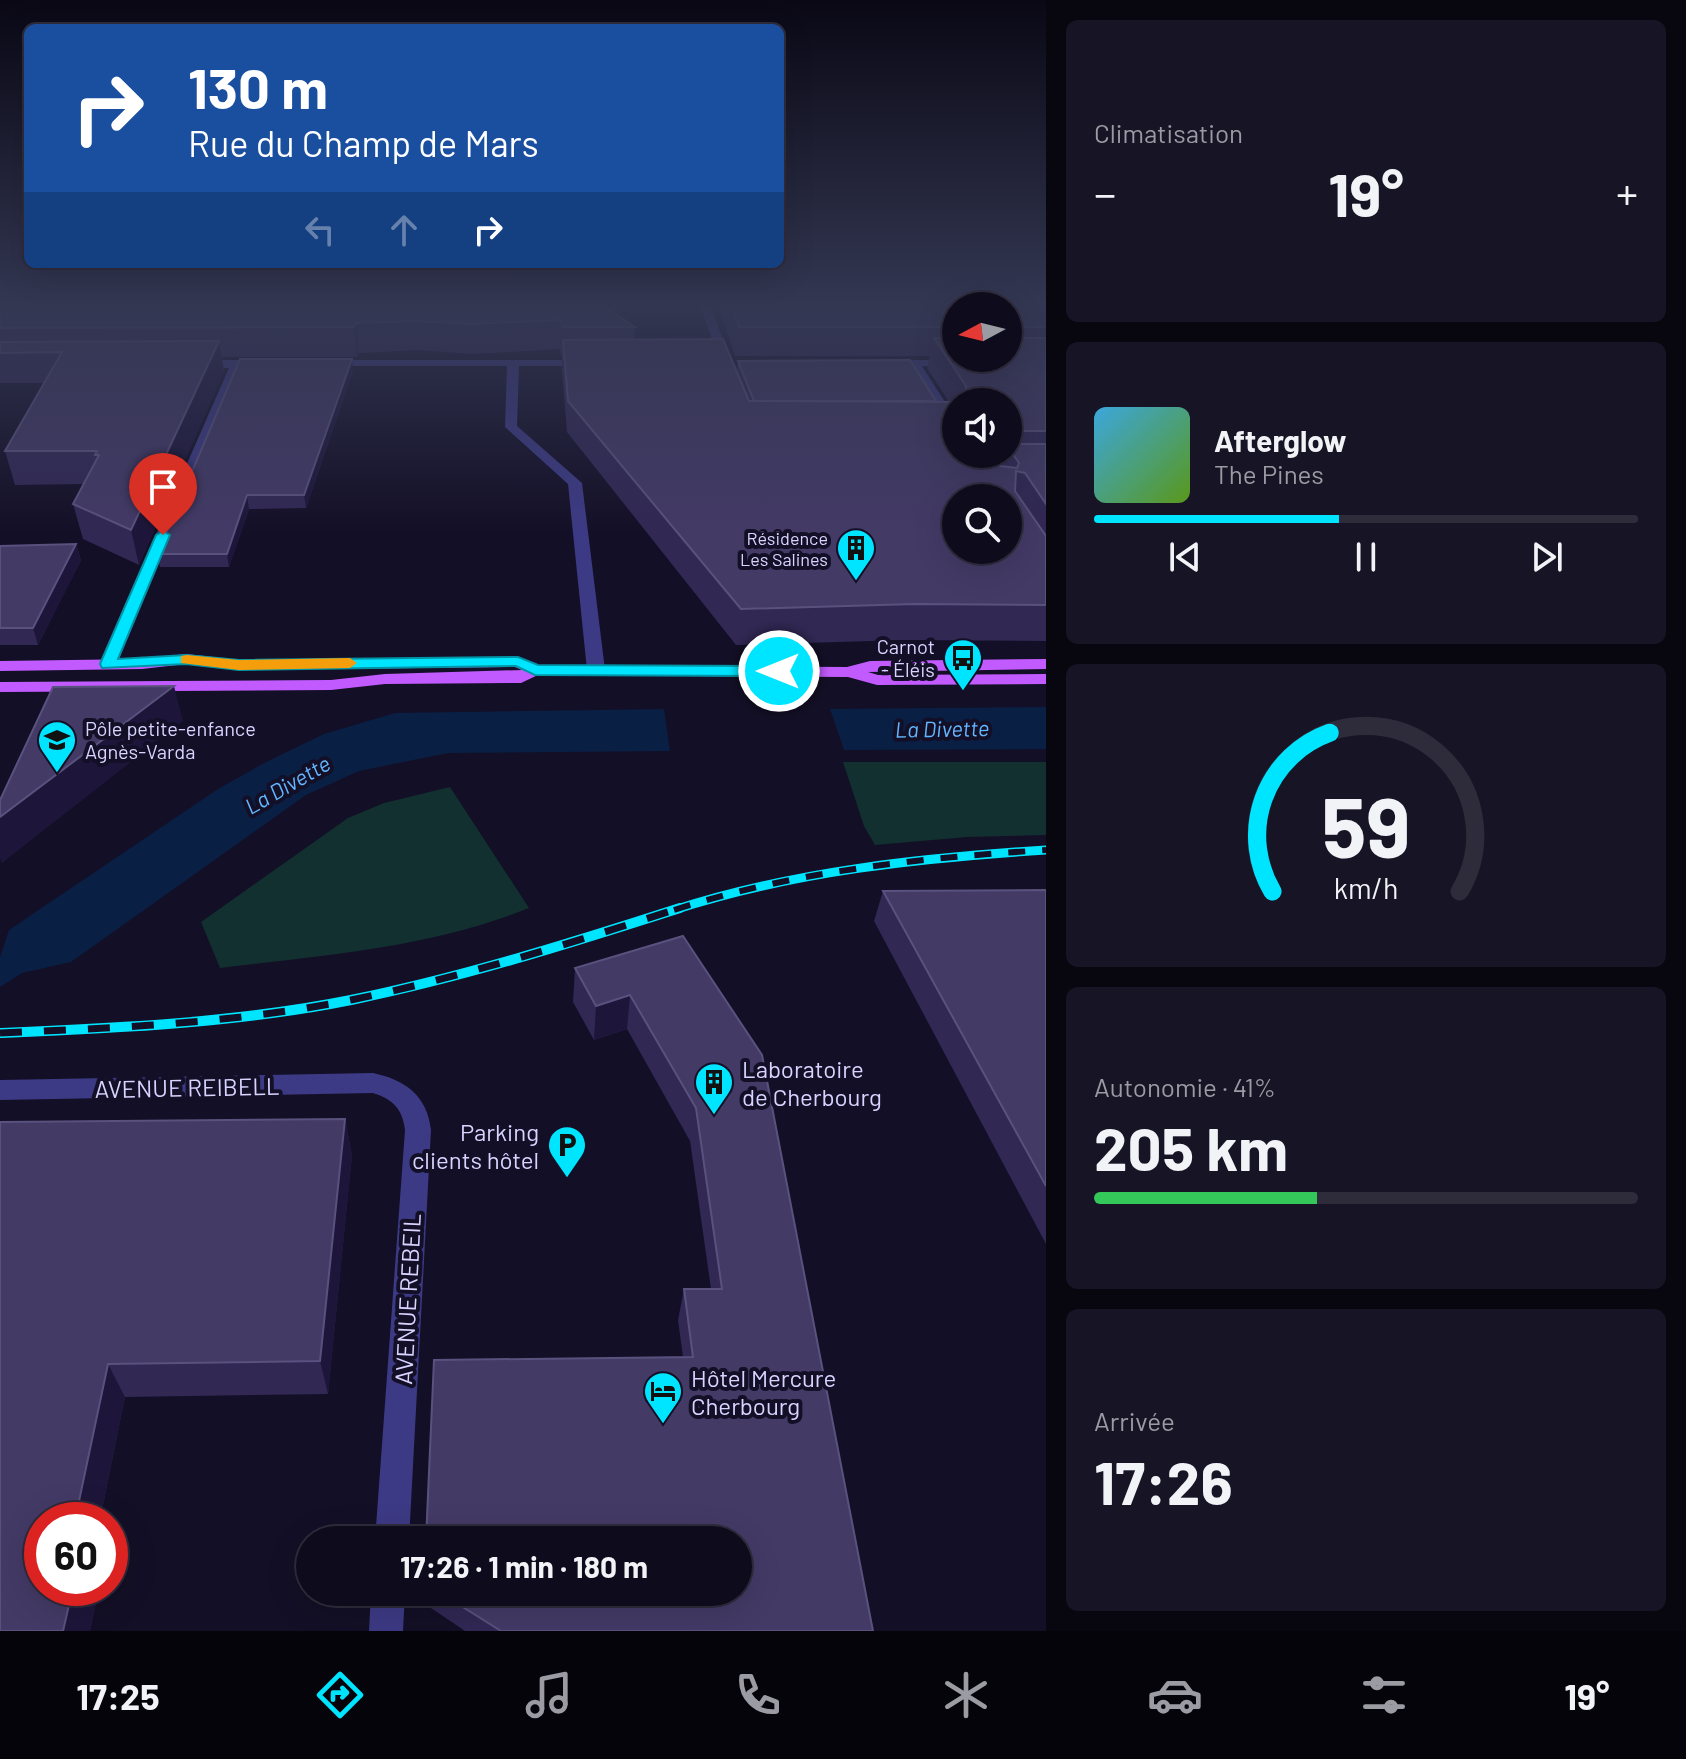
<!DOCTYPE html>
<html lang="fr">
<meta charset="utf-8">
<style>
:root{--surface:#0e0b1c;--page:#171425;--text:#f1f3f6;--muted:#9b9ba3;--line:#2e2b3b;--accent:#00e5ff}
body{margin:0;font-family:Barlow,sans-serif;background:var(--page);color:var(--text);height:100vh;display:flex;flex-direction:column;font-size:30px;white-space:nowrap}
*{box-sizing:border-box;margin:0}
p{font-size:26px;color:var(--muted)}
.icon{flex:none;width:44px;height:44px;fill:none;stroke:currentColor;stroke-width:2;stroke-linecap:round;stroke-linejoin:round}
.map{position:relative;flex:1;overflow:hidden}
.sheet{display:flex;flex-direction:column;gap:20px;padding:20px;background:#08060f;width:640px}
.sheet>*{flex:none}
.hud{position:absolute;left:24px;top:24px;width:760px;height:244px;border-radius:12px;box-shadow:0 8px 32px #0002,0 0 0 2px var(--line);background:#1a4fa0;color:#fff;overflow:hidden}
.needle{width:52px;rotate:263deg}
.controls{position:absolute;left:942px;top:292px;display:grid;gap:16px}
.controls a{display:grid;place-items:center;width:80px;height:80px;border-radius:50%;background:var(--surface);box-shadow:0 8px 32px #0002,0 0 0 2px var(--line);font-size:40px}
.speed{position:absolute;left:24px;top:1502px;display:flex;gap:16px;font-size:40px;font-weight:700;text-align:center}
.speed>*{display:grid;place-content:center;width:104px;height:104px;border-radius:50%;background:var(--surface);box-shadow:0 8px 32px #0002,0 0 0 2px var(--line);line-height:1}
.speed .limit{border:12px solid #d22;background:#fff;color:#111}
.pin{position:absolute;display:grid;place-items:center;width:68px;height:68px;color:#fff;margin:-82px -34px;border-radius:50% 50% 50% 0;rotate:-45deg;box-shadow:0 0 8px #0007}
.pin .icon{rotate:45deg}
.me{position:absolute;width:88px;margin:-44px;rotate:270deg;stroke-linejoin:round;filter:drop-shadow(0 0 6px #0008)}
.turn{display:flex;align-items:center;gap:28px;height:168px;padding:0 32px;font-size:36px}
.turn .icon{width:104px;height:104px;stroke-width:2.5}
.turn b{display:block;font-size:56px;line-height:68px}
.lanes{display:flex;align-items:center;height:76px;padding:0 32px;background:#0003;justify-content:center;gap:40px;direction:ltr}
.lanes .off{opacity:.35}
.big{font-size:60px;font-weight:700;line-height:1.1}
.sheet .widget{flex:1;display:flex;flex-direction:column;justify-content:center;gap:12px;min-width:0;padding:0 28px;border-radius:12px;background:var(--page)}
.sheet .dial{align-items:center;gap:0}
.dial svg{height:208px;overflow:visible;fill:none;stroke:var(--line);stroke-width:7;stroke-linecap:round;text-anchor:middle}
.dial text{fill:var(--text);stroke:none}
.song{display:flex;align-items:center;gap:24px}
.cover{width:96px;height:96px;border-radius:12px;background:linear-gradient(135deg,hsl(200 70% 55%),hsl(90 70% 35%))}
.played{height:8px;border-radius:4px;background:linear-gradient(90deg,var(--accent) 45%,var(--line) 45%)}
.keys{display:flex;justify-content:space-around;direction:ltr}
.heat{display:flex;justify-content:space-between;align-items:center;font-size:44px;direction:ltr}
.charge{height:12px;border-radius:6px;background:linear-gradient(90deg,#34c759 41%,var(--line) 0)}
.trip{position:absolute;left:296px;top:1526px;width:456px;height:80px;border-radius:40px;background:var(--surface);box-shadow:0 8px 32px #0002,0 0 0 2px var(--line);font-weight:700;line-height:80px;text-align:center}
.dock{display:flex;height:128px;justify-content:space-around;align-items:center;background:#06040b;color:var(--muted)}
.dock .icon{width:56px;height:56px}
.dock .selected{color:var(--accent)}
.dock b{font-size:36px;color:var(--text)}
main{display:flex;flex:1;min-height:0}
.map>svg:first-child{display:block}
</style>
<main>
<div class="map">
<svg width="1046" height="1631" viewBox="0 0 1046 1631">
<rect width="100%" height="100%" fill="#130f26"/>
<!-- green -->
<g fill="#12302f">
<polygon points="843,762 1046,762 1046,835 967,837 875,845 864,826"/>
<path d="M450 787 529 908C430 948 325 955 220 968L201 922 348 818 384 803Z"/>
</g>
<!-- water -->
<g fill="#0a1f44">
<polygon points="1046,707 1046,749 844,750 830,709"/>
<polygon points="664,709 670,751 448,753 359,771 306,795 71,962 22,973 0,987 0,957 9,930 218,789 266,762 324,734 395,713"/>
</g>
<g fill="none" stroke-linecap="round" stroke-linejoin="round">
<!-- minor -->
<g fill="#3d3a85" fill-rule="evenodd">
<polygon points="700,305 710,305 733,365 731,367 721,365"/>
<polygon points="266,360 270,362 270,366 240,368 117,664 114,668 102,668 99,664 229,368 198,368 192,364 198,360"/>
<polygon points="326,360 594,360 594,364 590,366 519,366 517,426 582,483 605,670 602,674 590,674 587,670 568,484 505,427 507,366 322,366 322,362"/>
<polygon points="882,360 958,360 958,364 954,366 922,366 956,419 956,433 950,429 910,366 882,364"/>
<path d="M373 1073C405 1080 427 1095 431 1130L409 1540H375L405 1130C403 1110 393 1099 373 1093L0 1100V1080Z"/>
<polygon points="371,1592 405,1592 403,1631 369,1631"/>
</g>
<!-- primary -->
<polygon fill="#c25bff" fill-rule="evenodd" points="186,654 239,660 518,657 538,665 847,667 870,661 1046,659 1046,669 868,672 878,675 1046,674 1046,684 877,685 848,677 538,675 521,683 385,684 331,690 0,692 0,682 331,680 385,674 522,670 515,667 239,670 186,664 142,669 0,671 0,661 142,659"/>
<!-- rail-far1 casing -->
<g stroke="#00e5ff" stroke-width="9">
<path id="rail-far1" d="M674 910C795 871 920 858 1046 850"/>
</g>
<!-- rail casing -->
<g stroke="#00e5ff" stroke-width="10">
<path id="rail" d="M0 1033C117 1028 236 1023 351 1000 463 977 571 943 680 908"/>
</g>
<!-- rail-far1 -->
<use href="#rail-far1" stroke="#130f26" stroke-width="6" stroke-dasharray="17" stroke-linecap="butt"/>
<!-- rail -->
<use href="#rail" stroke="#130f26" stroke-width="7" stroke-dasharray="22" stroke-linecap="butt"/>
</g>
<!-- wall -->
<g fill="#312854" fill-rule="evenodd">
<path d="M0 305H602L635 327 634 340 749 401 737 369 738 361 936 401 949 402 927 368 930 356H735L718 305H1046V641L905 640 736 645 567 432 562 370V356H561L560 349 472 354 419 350 359 353 357 357H222L224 371 139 565 83 539 73 504 84 484 15 485 5 451 44 383H0ZM956 306H1008V358H956ZM956 402H1008V454H956Z"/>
<polygon points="353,371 306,508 249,509 229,567 160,567 157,554"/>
<polygon points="76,544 81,560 38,645 0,645 0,546"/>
<polygon points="1046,890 1046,1244 874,921 883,891"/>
<polygon points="683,936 873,1631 465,1631 428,1606 426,1592 738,1592 683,1357 678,1320 684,1289 711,1289 690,1141 627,1029 594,1040 573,1002 575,968"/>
<polygon points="345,1119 352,1155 328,1394 125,1397 100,1520 42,1520 42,1588 99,1588 90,1631 0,1631 0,1122"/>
</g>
<!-- shaded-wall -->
<g fill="#1d163a">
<polygon points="356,323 359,353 357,357 354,327"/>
<polygon points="219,341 224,371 139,565 131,530"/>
<polygon points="352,359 353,371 306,508 304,495"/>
<polygon points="247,495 249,509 229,567 227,554"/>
<polygon points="76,544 81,560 38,645 33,628"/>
<polygon points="174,686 183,721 2,863 0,858 0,817"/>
<polygon points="630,995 627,1029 594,1040 596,1006"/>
<polygon points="345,1119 352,1155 328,1394 320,1361"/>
<polygon points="108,1364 125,1397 100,1520 75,1520"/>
<polygon points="73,1588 99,1588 90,1631 63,1631"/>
</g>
<!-- building -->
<g fill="#433a66" stroke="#5a527e" stroke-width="2" fill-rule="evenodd">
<polygon points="0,305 602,305 635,327 562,327 561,320 471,324 417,321 356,323 354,327 0,328"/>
<polygon points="731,305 1046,305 1046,327 1008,327 1008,306 956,306 956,327 739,327"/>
<polygon points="934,338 956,338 956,358 1008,358 1008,338 1046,338 1046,431 1008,431 1008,402 965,402 966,386"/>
<path d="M723 339 749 401 957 402H958H956V454H991L1000 466 1017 468 1019 463 1008 447V444H1046V504L1025 473 1016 471 1015 491 1046 536V605L914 604 741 609 568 401 563 340ZM956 498H1008V550H956Z"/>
<polygon points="219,341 131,530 73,504 99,455 95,455 97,451 5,451 62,352 0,353 0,342"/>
<polygon points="240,359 352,359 304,495 247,495 227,554 157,554"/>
<polygon points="910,360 936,401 754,401 738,361"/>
<polygon points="76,544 33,628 0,628 0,546"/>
<polygon points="174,686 0,817 0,800 53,687"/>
<polygon points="1046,890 1046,1186 883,891"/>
<polygon points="683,936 762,1055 873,1631 501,1631 439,1592 738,1592 738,1540 426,1540 434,1360 693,1357 684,1289 722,1289 696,1108 630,995 596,1006 575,968"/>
<polygon points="345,1119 320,1361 108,1364 75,1520 42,1520 42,1588 73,1588 63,1631 0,1631 0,1122"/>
</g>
<!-- sky -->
<linearGradient id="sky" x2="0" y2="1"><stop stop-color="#0a0815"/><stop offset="0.57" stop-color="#333752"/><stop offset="1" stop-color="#333752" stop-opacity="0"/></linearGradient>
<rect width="1046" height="533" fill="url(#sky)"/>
<!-- route -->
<polygon fill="#00e5ff" stroke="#0095a6" stroke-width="2" points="163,531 170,535 118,659 186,655 239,660 518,657 538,665 779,666 787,671 779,676 535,675 516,666 239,670 186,664 102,668 100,664 156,535"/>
<!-- slow -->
<polygon fill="#f59e0b" points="187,655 239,660 350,658 357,663 350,668 239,670 181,663 181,656"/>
<!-- icons -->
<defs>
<g id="building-pin" transform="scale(2)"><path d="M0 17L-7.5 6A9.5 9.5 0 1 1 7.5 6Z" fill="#00e5ff" stroke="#130f26"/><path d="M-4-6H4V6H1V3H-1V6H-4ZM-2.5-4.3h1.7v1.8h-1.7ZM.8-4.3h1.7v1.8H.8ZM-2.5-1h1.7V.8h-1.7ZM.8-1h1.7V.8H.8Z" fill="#111"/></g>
<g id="bus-pin" transform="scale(2)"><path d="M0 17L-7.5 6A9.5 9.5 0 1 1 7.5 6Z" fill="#00e5ff" stroke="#130f26"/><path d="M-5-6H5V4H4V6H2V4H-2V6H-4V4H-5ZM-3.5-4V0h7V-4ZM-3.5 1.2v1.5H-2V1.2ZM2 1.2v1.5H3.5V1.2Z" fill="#111"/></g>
<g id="school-pin" transform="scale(2)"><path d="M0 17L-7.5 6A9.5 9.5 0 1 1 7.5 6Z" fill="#00e5ff" stroke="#130f26"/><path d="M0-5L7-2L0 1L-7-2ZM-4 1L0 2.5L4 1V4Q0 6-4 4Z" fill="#111"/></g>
<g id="parking-pin" transform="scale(2)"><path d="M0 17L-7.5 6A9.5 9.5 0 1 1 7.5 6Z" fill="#00e5ff" stroke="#130f26"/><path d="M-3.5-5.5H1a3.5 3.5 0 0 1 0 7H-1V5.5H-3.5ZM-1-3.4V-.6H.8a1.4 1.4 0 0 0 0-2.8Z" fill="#111"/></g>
<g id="hotel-pin" transform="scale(2)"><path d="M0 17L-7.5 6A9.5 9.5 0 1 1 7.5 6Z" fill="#00e5ff" stroke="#130f26"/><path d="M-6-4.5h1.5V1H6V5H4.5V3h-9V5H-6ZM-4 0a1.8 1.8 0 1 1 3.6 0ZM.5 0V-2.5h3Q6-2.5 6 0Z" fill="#111"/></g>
</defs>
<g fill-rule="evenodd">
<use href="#building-pin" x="856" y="548"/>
<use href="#bus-pin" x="963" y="658"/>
<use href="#school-pin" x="57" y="740"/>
<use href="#building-pin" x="714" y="1082"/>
<use href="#parking-pin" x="567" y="1145"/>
<use href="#hotel-pin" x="663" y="1391"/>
</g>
<g text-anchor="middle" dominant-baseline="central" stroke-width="8" stroke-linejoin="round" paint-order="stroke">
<!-- far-poi labels -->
<g font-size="18" fill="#d9d4ff" stroke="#130f26" text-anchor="end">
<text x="828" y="538">Résidence<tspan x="828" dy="21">Les Salines</tspan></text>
</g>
<!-- poi labels -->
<g font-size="20" fill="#d9d4ff" stroke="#130f26" text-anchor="end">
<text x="935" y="646">Carnot<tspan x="935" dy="23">- Éléis</tspan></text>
<text x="85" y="728" text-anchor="start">Pôle petite-enfance<tspan x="85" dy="23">Agnès-Varda</tspan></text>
</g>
<!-- water labels -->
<g font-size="22" font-style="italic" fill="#62b6ff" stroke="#130f26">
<text transform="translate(942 728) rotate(-1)">La Divette</text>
<text transform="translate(287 784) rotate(-30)">La Divette</text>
</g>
<!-- near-poi labels -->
<g font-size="24" fill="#d9d4ff" stroke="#130f26" text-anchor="start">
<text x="742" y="1068">Laboratoire<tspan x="742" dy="28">de Cherbourg</tspan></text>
<text x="539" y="1131" text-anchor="end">Parking<tspan x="539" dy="28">clients hôtel</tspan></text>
<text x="691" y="1377">Hôtel Mercure<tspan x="691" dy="28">Cherbourg</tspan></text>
</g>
<!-- near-street labels -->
<g font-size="24" fill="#d9d4ff" stroke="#130f26">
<text transform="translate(187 1087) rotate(-1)">AVENUE REIBELL</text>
<text transform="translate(407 1299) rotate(-87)">AVENUE REBEIL</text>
</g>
</g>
</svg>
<div class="controls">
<a><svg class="needle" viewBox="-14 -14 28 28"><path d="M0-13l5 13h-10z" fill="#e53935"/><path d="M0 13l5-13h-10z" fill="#9b9ba3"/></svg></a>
<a><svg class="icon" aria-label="sound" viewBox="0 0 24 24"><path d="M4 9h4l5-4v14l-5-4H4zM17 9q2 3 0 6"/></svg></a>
<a><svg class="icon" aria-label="search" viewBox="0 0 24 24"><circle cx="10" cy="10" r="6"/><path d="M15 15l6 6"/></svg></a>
</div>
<div class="speed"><div class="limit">60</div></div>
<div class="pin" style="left:163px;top:535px;background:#d93025"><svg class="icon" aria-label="arrive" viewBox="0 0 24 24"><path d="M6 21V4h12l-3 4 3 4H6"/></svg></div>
<svg class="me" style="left:779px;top:671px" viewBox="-20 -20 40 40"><circle r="17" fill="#00e5ff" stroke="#fff" stroke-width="3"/><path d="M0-11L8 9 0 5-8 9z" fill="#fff"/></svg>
<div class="trip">17:26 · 1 min · 180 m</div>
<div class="hud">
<div class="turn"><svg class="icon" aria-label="right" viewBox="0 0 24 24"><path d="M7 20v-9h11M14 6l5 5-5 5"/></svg><div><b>130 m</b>Rue du Champ de Mars</div></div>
<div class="lanes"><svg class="icon off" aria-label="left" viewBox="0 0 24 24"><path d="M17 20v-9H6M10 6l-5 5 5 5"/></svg><svg class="icon off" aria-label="ahead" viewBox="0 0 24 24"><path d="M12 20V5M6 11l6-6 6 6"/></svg><svg class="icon" aria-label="right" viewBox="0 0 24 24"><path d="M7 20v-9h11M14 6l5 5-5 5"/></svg></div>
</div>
</div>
<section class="sheet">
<div class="widget"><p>Climatisation</p>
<div class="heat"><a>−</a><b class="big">19°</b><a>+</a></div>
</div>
<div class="widget">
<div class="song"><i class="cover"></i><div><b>Afterglow</b><p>The Pines</p></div></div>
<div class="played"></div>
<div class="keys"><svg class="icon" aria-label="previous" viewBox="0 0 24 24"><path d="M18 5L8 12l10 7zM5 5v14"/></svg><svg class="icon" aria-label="pause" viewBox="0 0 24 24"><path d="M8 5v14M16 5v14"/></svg><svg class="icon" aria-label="next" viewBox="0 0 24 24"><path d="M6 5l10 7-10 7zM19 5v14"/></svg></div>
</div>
<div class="widget dial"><svg viewBox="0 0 100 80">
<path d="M14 69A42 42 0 1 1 86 69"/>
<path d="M14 69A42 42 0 0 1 36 8" stroke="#00e5ff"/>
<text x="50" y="56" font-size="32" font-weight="700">59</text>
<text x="50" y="72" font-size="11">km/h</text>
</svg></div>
<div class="widget"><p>Autonomie · 41%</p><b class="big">205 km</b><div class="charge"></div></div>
<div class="widget"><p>Arrivée</p><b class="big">17:26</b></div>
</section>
</main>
<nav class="dock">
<b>17:25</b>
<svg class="icon selected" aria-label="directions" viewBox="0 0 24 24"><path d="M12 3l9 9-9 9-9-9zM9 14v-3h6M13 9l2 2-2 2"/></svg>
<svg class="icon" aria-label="music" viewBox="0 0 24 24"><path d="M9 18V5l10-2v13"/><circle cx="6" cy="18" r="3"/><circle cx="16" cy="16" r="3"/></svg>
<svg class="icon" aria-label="phone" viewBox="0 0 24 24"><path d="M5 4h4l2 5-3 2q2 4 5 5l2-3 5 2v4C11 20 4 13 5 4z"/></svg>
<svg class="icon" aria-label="climate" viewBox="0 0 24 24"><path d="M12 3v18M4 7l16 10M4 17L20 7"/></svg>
<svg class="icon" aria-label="car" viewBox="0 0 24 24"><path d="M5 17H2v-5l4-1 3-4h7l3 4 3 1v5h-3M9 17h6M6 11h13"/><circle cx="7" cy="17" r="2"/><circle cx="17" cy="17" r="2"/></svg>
<svg class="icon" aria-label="filters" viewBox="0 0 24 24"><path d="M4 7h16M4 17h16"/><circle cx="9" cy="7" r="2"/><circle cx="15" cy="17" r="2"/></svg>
<b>19°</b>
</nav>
